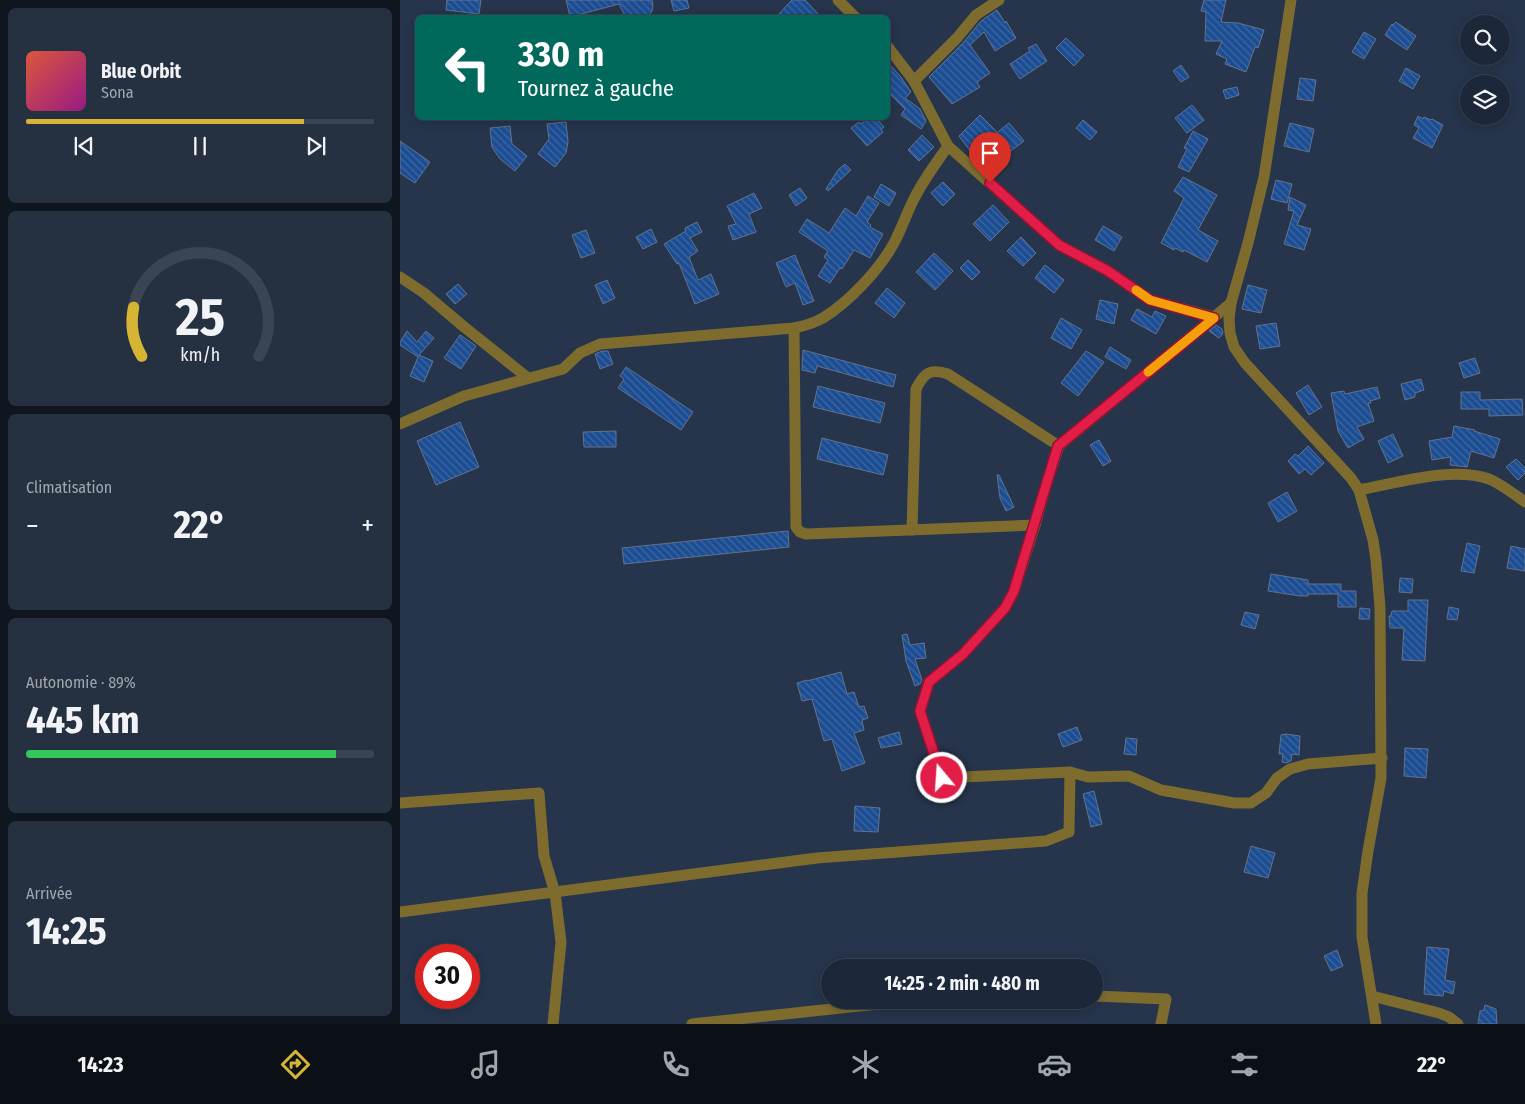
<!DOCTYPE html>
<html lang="fr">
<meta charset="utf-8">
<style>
:root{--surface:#1c2839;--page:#253041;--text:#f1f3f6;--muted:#a0a6ae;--line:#3a4453;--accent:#d6b534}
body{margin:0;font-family:"Fira Sans Condensed",sans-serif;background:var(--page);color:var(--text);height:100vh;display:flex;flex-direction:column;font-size:19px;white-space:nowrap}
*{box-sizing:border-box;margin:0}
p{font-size:16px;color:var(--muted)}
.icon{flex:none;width:28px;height:28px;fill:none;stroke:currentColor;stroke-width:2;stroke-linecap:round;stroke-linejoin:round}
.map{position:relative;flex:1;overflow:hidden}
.drawer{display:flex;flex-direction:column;gap:8px;padding:8px;background:#0f161f;width:400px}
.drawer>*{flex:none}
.guide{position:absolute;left:15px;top:15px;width:475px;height:105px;border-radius:8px;box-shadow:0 2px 12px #0003,0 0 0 1px var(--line);background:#00695c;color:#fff;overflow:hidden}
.fabs{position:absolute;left:1060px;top:15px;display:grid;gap:10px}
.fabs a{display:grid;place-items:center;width:50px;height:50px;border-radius:50%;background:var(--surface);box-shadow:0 2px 12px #0003,0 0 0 1px var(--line);font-size:25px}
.speed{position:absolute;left:15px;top:944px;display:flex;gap:10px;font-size:25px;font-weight:700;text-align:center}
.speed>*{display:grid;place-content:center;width:65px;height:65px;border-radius:50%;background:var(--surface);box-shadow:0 2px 12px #0003,0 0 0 1px var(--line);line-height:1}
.speed .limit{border:8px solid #d22;background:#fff;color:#111}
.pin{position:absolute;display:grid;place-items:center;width:42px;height:42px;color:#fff;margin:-51px -21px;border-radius:50% 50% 50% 0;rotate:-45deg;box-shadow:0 0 5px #0007}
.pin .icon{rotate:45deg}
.me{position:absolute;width:55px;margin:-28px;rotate:342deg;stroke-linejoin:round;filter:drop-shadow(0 0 4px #0008)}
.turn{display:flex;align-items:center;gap:18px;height:105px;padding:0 20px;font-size:22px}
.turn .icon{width:65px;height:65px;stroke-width:2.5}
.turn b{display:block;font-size:35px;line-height:42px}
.big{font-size:38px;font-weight:700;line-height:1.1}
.drawer .card{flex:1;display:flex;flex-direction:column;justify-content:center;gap:8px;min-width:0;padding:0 18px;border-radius:8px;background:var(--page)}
.drawer .dial{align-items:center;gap:0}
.dial svg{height:130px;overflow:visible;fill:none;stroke:var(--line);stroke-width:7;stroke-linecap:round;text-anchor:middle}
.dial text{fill:var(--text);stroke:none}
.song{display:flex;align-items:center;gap:15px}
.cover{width:60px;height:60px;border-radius:8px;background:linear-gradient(135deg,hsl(10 70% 55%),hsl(310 70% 35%))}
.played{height:5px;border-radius:2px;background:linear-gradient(90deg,var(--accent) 80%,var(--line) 80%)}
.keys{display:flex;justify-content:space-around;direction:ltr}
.heat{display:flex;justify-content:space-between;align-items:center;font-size:28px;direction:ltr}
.charge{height:8px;border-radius:4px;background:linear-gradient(90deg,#34c759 89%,var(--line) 0)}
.trip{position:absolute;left:421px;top:959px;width:282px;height:50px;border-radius:25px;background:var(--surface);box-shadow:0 2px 12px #0003,0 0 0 1px var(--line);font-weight:700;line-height:50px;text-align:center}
.tab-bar{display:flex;height:80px;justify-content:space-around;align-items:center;background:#0b1017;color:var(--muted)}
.tab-bar .icon{width:35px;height:35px}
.tab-bar .current{color:var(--accent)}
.tab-bar b{font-size:22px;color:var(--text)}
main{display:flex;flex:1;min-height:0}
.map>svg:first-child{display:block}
</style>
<main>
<section class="drawer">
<div class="card">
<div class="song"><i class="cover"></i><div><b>Blue Orbit</b><p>Sona</p></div></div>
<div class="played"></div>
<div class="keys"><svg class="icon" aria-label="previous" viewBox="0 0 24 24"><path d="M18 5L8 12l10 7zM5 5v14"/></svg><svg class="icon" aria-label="pause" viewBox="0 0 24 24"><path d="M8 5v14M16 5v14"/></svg><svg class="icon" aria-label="next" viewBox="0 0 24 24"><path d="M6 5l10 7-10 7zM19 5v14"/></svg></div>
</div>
<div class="card dial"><svg viewBox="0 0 100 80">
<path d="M14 69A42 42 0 1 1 86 69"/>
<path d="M14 69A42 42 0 0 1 9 39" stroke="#d6b534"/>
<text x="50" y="56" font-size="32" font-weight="700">25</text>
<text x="50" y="72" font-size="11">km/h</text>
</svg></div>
<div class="card"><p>Climatisation</p>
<div class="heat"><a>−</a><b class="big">22°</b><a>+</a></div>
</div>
<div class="card"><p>Autonomie · 89%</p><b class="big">445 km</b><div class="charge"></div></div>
<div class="card"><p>Arrivée</p><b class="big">14:25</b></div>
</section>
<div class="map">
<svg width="1125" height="1024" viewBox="0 0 1125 1024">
<defs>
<pattern id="building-back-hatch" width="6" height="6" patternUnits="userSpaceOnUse" patternTransform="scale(1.25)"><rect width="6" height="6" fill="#1c4d92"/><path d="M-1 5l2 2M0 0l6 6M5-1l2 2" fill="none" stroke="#3d67a2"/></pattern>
</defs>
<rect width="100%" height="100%" fill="#26354c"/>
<!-- building -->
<g fill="url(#building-back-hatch)" stroke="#62738d">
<polygon points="47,0 81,0 79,14 46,10"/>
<polygon points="166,0 252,0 253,6 252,11 247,18 227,18 224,14 219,4 170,17"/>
<polygon points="271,0 287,0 289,8 274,11"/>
<polygon points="392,0 405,0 422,18 375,18"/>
<polygon points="804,0 826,0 821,22 838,23 864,30 858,48 855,47 846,72 825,64 827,59 816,54 822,41 805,41 806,12 801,11"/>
<polygon points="597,10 605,23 606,21 616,38 595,51 584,32 570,45 590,73 577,82 580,87 552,104 529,77 563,43 581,21"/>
<polygon points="996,22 1016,36 1007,50 985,35 992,24 993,25"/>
<polygon points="964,32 976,39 964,59 952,52"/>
<polygon points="666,38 684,55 674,66 656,48"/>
<polygon points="636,44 647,61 620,79 610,64 630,51 628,48"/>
<polygon points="488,63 501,77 511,92 505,98 520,109 526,121 521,129 501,115 505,109 488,92"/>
<polygon points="781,65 789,77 781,82 773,71"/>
<polygon points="1006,68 1020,76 1013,89 999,81"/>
<polygon points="900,78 916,80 913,101 897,99"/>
<polygon points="837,87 839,95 826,99 823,90"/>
<polygon points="792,105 804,120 787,133 775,118"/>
<polygon points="580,115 597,132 580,149 577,146 571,152 559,136"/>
<polygon points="1018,116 1023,119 1024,117 1031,120 1032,119 1043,125 1032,148 1013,138 1019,128 1014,125"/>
<polygon points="468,118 476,118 484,127 481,129 483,132 467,146 451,128 459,122 461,124"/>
<polygon points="683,120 697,132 690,140 676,128"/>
<polygon points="166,122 168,142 166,153 155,167 138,154 149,139 147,124"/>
<polygon points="609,123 624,141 608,153 593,136"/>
<polygon points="890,123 914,129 909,152 884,146"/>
<polygon points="110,126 112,144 127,156 115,171 100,159 92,147 90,128"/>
<polygon points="793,131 808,139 789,172 778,167 787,149 784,148"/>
<polygon points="522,135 534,147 519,161 508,150"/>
<polygon points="0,141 30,162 15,183 0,173"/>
<polygon points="445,164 451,170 428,191 426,189 438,170"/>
<polygon points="783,177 817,195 798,230 818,241 807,262 784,250 783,252 775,248 774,250 761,243 784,198 774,191"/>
<polygon points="876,180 892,184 887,203 871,199"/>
<polygon points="543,182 555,194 543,206 531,193"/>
<polygon points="481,184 496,193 489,206 474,197"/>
<polygon points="400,188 407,198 396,206 389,195"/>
<polygon points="354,193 362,208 349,214 356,232 333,240 328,226 336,224 327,206"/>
<polygon points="468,196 479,203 467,222 471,225 470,227 483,234 470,258 454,250 442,269 440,268 430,283 418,276 428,260 424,257 428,251 399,232 407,219 429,233 445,208 456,216"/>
<polygon points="890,197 906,205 897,225 911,229 904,250 884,244 894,211 888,210"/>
<polygon points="593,205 609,222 590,241 573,224"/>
<polygon points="297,222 302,232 290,238 298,251 289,257 298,280 311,274 319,294 295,304 279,263 277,264 264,244 286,231 285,228"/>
<polygon points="703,226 722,237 714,251 695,240"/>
<polygon points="251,229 257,242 243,249 236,237"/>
<polygon points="186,230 195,253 181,258 172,235"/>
<polygon points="621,237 636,253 623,266 607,251"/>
<polygon points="534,253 553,271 535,290 516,272"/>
<polygon points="395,255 414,301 403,305 395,283 386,287 376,263"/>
<polygon points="568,260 580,272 572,280 560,268"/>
<polygon points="645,265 664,280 654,293 635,278"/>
<polygon points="207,280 215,298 203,304 195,285"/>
<polygon points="58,284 67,294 55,304 46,294"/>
<polygon points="848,285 867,290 861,313 842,309"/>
<polygon points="487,288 505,303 494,318 475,303"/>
<polygon points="700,300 718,304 714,324 696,319"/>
<polygon points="737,309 752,317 755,311 766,316 756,334 731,320"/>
<polygon points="661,318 682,330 671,349 651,338"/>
<polygon points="876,323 880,346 860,349 856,326"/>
<polygon points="816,325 822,329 823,333 819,338 809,331"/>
<polygon points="7,331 17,342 26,331 34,338 19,355 33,361 24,382 10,376 18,357 0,345 0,342"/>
<polygon points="60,335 76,346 61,369 44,358"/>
<polygon points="710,347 731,360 726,369 705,357"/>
<polygon points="403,350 496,375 493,387 417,366 415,373 402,370"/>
<polygon points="202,351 208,351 213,364 200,369 195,354"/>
<polygon points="686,351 704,362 678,396 661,383"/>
<polygon points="1075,358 1080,373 1064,378 1059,363"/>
<polygon points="226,367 293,412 281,430 218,388 224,379 220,376"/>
<polygon points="1021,379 1024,390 1015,393 1015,397 1005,400 1001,384"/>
<polygon points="908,385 922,407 909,415 896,393"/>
<polygon points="418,386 485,403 480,423 413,407"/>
<polygon points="977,387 980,398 970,401 971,403 968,403 974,421 957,427 964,439 948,448 938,431 931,393 944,391 945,394"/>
<polygon points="1061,392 1080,392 1080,400 1122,399 1123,415 1089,416 1089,409 1061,409"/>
<polygon points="60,422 79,467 36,485 17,441"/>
<polygon points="1054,426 1075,430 1074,431 1100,439 1094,458 1071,451 1067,467 1050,465 1051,457 1032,460 1029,441 1052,437"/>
<polygon points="216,431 216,447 184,447 183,432"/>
<polygon points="993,434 1003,456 988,463 978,441"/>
<polygon points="422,438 488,455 483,475 417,459"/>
<polygon points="699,440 711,461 703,466 690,445"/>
<polygon points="908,446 924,463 911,475 905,469 899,474 888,461 895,454 898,456"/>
<polygon points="1116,459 1125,468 1125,473 1118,480 1106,467"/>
<polygon points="597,475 599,475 614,507 606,511 600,498"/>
<polygon points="887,492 897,511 878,522 868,503"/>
<polygon points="388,531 389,547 224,564 222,548"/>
<polygon points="1067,543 1080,546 1074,573 1061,571"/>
<polygon points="1111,546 1125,549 1125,571 1107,568"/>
<polygon points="871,574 908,580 908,584 941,584 941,591 956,591 956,607 938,607 938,594 908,594 908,596 900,596 868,591"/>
<polygon points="1000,578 1013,579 1012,593 999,592"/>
<polygon points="1008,600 1028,600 1025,661 1002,660 1004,628 990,628 989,616 991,616 992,611 1008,611"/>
<polygon points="1049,607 1059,609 1057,620 1047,619"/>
<polygon points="960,608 970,609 969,619 959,619"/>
<polygon points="845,612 859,615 855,629 841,625"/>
<polygon points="507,634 510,645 524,643 526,658 515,659 522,680 520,684 515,686 506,661 502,635"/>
<polygon points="441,672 447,694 454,692 459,707 464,706 468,718 462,720 464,730 454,733 465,763 442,771 432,739 424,741 412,699 402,701 397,683 407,680 407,681"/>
<polygon points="677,727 682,740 663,747 658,734"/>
<polygon points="499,732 502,744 481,748 478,738"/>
<polygon points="886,734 900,736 899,755 892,754 891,761 886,763 882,762 883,754 879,754 881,735"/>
<polygon points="726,738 737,739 736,755 724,754"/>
<polygon points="1005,748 1028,749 1026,778 1004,776"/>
<polygon points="694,791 702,824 691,827 683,794"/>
<polygon points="455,806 480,808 478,832 454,831"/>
<polygon points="851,846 875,853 868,878 844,872"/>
<polygon points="1027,947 1049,949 1045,980 1055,982 1053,994 1044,991 1043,996 1024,994"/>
<polygon points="937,950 943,966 931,971 924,956"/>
<polygon points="1085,1005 1096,1009 1097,1024 1078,1024 1080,1011 1084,1010"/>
</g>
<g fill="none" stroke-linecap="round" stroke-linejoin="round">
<!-- minor -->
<g stroke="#7e6c2f" stroke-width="11">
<polyline points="438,0 456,18"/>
<polyline points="891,0 864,177 848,243 831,303 829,319 830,333 834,347 845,363 951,478 959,490 973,540 976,560 980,607 981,778 968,851 962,893 962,937 976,1024"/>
<polyline points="488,47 514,81 548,146 659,245 708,271 750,300 814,317"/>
<polyline points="514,81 557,38 576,15 599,0"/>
<polyline points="0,277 24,293 63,326 128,378"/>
<polyline points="831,303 659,446 646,485 635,525 614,591 605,608 563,654 529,682 520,711 542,778 670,772 688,777 729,776 761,790 834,803 851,803 866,793 877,778 890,769 908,764 982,758"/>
<polyline points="394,328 396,527 400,532 406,534 635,525"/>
<path d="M0 424 64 396 163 369 180 353 200 344 394 328C404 326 414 323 423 318 449 302 480 269 494 243 502 228 507 212 515 197 524 179 537 162 548 146"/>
<path d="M959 490C998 483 1051 466 1089 479 1101 484 1114 494 1125 502"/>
<path d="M512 530 516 389C524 373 530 368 548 374L659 446"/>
<polyline points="0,803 139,793 144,856 155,893 161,942 153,1024"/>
<polyline points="0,912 417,858 646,841 669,832 670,772"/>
<polyline points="695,996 766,999 761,1024"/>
<polyline points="972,996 1039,1013 1049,1017 1058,1024"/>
<polyline points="292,1024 516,1000"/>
</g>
</g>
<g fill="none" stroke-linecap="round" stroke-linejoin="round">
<!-- route casing -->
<g stroke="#92132f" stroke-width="12">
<polyline id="route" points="542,778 520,711 529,682 563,654 605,608 614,591 619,574 658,446 814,318 750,300 708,271 659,245 590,183"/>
</g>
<!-- route -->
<use href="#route" stroke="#e11d48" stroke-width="9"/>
<!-- slow -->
<polyline stroke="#f59e0b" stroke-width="9" points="736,290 750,300 814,318 748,372"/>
</g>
</svg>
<div class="fabs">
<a><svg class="icon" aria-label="search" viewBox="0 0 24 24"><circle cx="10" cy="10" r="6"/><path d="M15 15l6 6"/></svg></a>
<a><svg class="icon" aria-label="layers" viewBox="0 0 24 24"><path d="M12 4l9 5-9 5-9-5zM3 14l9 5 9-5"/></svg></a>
</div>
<div class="speed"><div class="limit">30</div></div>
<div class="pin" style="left:590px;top:183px;background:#d93025"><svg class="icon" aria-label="arrive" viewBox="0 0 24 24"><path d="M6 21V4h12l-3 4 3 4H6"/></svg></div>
<svg class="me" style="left:542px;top:778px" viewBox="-20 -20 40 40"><circle r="17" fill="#e11d48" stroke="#fff" stroke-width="3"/><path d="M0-11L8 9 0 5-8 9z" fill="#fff"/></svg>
<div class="trip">14:25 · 2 min · 480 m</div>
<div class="guide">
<div class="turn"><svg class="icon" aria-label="left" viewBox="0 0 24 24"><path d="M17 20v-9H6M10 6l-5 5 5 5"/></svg><div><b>330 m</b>Tournez à gauche</div></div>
</div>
</div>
</main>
<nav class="tab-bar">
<b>14:23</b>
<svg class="icon current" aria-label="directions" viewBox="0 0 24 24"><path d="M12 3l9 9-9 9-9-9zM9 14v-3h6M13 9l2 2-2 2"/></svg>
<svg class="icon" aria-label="music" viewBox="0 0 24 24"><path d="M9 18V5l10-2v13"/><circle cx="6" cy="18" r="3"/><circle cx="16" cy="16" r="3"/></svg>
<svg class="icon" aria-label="phone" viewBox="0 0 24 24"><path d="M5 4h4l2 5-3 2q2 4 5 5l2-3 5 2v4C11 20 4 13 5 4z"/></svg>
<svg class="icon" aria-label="climate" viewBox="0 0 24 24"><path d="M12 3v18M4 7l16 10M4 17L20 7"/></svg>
<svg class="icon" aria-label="car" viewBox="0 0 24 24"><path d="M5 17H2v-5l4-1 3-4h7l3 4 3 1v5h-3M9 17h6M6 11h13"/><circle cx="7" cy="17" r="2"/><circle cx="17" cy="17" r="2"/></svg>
<svg class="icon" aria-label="filters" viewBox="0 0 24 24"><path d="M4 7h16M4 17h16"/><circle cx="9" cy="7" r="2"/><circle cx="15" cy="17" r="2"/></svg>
<b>22°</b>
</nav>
